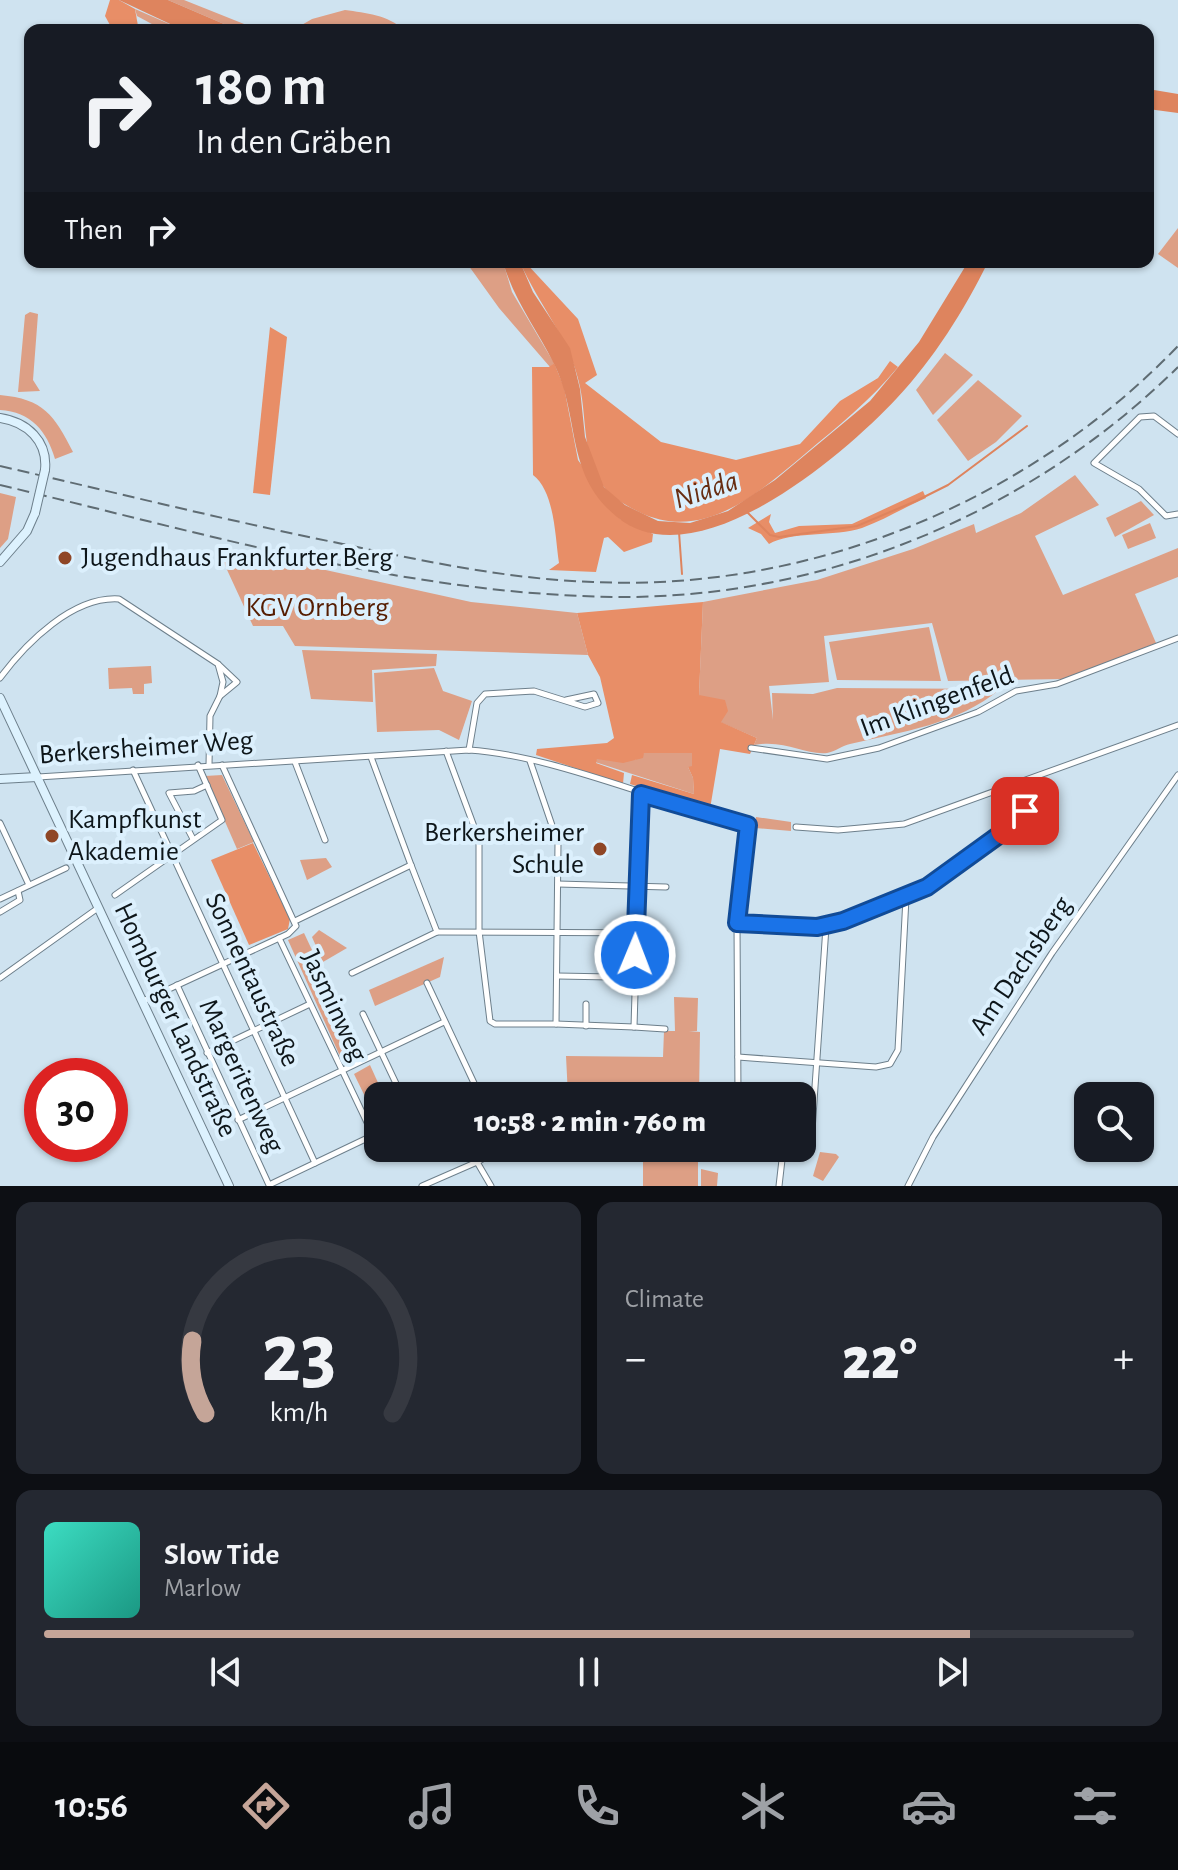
<!DOCTYPE html>
<meta charset="utf-8">
<style>
:root{--surface:#171b24;--page:#242831;--text:#f1f3f6;--muted:#9ea1a6;--line:#363941;--accent:#c5a598}
body{margin:0;font-family:"Alegreya Sans",sans-serif;background:var(--page);color:var(--text);height:100vh;display:flex;flex-direction:column;font-size:30px;white-space:nowrap}
*{box-sizing:border-box;margin:0}
p{font-size:26px;color:var(--muted)}
.icon{flex:none;width:44px;height:44px;fill:none;stroke:currentColor;stroke-width:2;stroke-linecap:round;stroke-linejoin:round}
.map{position:relative;height:1186px;overflow:hidden}
.details{display:flex;flex-direction:column;gap:16px;padding:16px;background:#0d0f14;flex:1}
.details>*{flex:none}
.banner{position:absolute;left:24px;top:24px;width:1130px;height:244px;border-radius:16px;box-shadow:0 2px 6px #0004;background:#171b24;color:var(--text);overflow:hidden}
.controls{position:absolute;left:1074px;top:1082px;display:grid;gap:16px}
.controls a{display:grid;place-items:center;width:80px;height:80px;border-radius:16px;background:var(--surface);box-shadow:0 2px 6px #0004;font-size:40px}
.speed{position:absolute;left:24px;top:1058px;display:flex;gap:16px;font-size:40px;font-weight:700;text-align:center}
.speed>*{display:grid;place-content:center;width:104px;height:104px;border-radius:50%;background:var(--surface);box-shadow:0 2px 6px #0004;line-height:1}
.speed .limit{border:12px solid #d22;background:#fff;color:#111}
.pin{position:absolute;display:grid;place-items:center;width:68px;height:68px;color:#fff;margin:-34px;border-radius:16px;box-shadow:0 4px 12px #0006}
.me{position:absolute;width:88px;margin:-44px;rotate:1deg;stroke-linejoin:round;filter:drop-shadow(0 0 6px #0008)}
.turn{display:flex;align-items:center;gap:28px;height:168px;padding:0 40px;font-size:36px}
.turn .icon{width:104px;height:104px;stroke-width:2.5}
.turn b{display:block;font-size:56px;line-height:68px}
.then{display:flex;align-items:center;height:76px;padding:0 40px;background:#0003;gap:16px;font-size:30px}
.big{font-size:60px;font-weight:800;line-height:1.1}
.details .tile{flex:1;display:flex;flex-direction:column;justify-content:center;gap:12px;min-width:0;padding:0 28px;border-radius:16px;background:var(--page)}
.details .dial{align-items:center;gap:0}
.dial svg{height:208px;overflow:visible;fill:none;stroke:var(--line);stroke-width:7;stroke-linecap:round;text-anchor:middle}
.dial text{fill:var(--text);stroke:none}
.song{display:flex;align-items:center;gap:24px}
.cover{width:96px;height:96px;border-radius:12px;background:linear-gradient(135deg,hsl(170 70% 55%),hsl(170 70% 35%))}
.played{height:8px;border-radius:4px;background:linear-gradient(90deg,var(--accent) 85%,var(--line) 85%)}
.keys{display:flex;justify-content:space-around;direction:ltr}
.heat{display:flex;justify-content:space-between;align-items:center;font-size:44px;direction:ltr}
.details .tiles{flex:1;display:grid;gap:16px;grid-template-columns:1fr 1fr}
.tile:last-child{grid-column:span 2}
.trip{position:absolute;left:364px;top:1082px;width:452px;height:80px;border-radius:16px;background:var(--surface);box-shadow:0 2px 6px #0004;font-weight:800;line-height:80px;text-align:center}
.menu{display:flex;height:128px;justify-content:space-around;align-items:center;background:#090b0e;color:var(--muted)}
.menu .icon{width:56px;height:56px}
.menu .active{color:var(--accent)}
.menu b{font-size:36px;color:var(--text)}
.map>svg:first-child{display:block}
</style>
<div class="map">
<svg width="1178" height="1186" viewBox="0 0 1178 1186">
<rect width="100%" height="100%" fill="#cfe3f0"/>
<!-- green -->
<g fill="#dd9f85">
<polygon points="168,0 184,0 259,30 238,30"/>
<polygon points="135,9 183,30 163,30 137,16"/>
<path d="M345 10C366 13 388 15 404 30H293L312 19Z"/>
<polygon points="1178,228 1178,268 1158,254"/>
<polygon points="466,262 503,262 512,292 554,363 550,367 499,308"/>
<polygon points="30,312 38,314 33,380 40,391 18,392 25,315"/>
<polygon points="945,353 973,375 933,415 916,390"/>
<polygon points="978,380 1022,416 996,442 968,461 937,420"/>
<path d="M0 395C44 399 54 415 73 452L55 459C47 431 31 412 0 410Z"/>
<path d="M1075 475 1099 505 1035 536 1063 595 1178 548V577L1135 594 1156 643 1067 679 948 681 932 623 824 636 829 682 769 686 773 720 772 693 813 694 837 688 1000 689C957 725 904 731 850 744 843 745 835 752 827 753 804 755 785 739 754 745L757 738 720 722 699 695 703 602 817 580 913 549 974 524 976 533 1021 513Z"/>
<polygon points="0,493 16,497 8,539 0,548"/>
<polygon points="1141,501 1154,515 1115,537 1106,518"/>
<polygon points="1150,523 1156,538 1128,549 1122,535"/>
<polygon points="216,546 471,602 577,613 588,655 295,646 283,626 253,626"/>
<polygon points="929,627 941,681 837,680 829,642"/>
<polygon points="302,650 437,654 436,666 372,670 373,702 311,699"/>
<polygon points="151,666 152,683 144,684 144,694 133,694 132,688 109,689 108,668"/>
<polygon points="434,668 443,691 472,701 459,740 439,730 377,732 374,673"/>
<polygon points="644,753 692,753 692,767 688,767 693,778 694,794 595,762 597,758 635,760"/>
<polygon points="222,775 254,842 237,849 205,776"/>
<polygon points="756,817 791,822 791,831 755,828"/>
<polygon points="326,858 332,867 307,880 300,860"/>
<polygon points="319,930 347,948 323,962 312,937"/>
<polygon points="304,933 361,1054 343,1063 288,940"/>
<polygon points="444,957 440,977 375,1006 369,990"/>
<polygon points="674,997 698,998 697,1031 689,1031 700,1032 699,1096 568,1096 566,1056 663,1057 664,1031 675,1031"/>
<polygon points="370,1065 384,1096 378,1096 378,1123 354,1074"/>
<polygon points="570,1148 698,1148 698,1186 643,1186 643,1153 571,1151"/>
<polygon points="820,1152 836,1154 839,1157 823,1181 813,1176"/>
<polygon points="701,1169 718,1173 717,1186 701,1186"/>
</g>
<!-- forest -->
<g fill="#e88e67">
<polygon points="110,0 119,0 135,9 138,26 126,30 110,25 105,16"/>
<path d="M520 262H525L578 319 597 375 585 383 661 442 736 460 800 444 840 401 878 378 890 361 898 367C870 401 838 426 805 454 757 494 703 543 639 512 627 506 612 498 604 487 582 458 587 420 580 387 571 340 539 306 520 262Z"/>
<polygon points="270,327 287,337 270,495 253,493"/>
<path d="M554 363 564 387 578 460 620 519 653 534 652 542 624 552 608 537 604 538 596 572 549 570 559 563C555 537 555 492 533 475L532 367H549Z"/>
<path d="M923 491 926 498C905 507 884 520 862 528 835 537 791 531 769 544L761 534 748 528 771 514 769 522 775 533 799 526 852 524Z"/>
<polygon points="703,602 699,695 725,700 728,711 721,722 757,738 750,754 720,749 710,809 630,784 632,775 694,794 693,778 688,767 692,766 692,753 644,753 643,758 623,763 597,759 596,763 624,773 623,784 536,755 537,749 607,743 614,738 600,677 588,655 577,613"/>
<polygon points="253,843 290,919 288,929 249,945 211,860"/>
</g>
<!-- water -->
<g fill="#de845e">
<polygon points="119,0 168,0 238,30 183,30"/>
<polygon points="1148,89 1178,94 1178,113 1148,109"/>
<path d="M503 262H520L533 292 570 348 580 389 585 437 604 487 625 505 658 521 690 523 728 511 775 480 870 401 919 342 968 262H988C965 309 933 360 897 398 844 455 696 582 617 517 564 474 581 418 554 364 537 329 514 301 503 262Z"/>
</g>
<g fill="none" stroke-linecap="round" stroke-linejoin="round">
<!-- stream -->
<g stroke="#de845e" stroke-width="2">
<polyline points="747,512 770,535 779,537 857,526 916,501 948,485 1027,426"/>
<polyline points="679,532 682,574"/>
</g>
<!-- street casing -->
<g stroke="#6d7f8b" stroke-width="7">
<g id="street">
<polyline points="1178,434 1154,416 1140,417 1094,463 1139,489 1166,516 1178,514"/>
<path d="M0 678C26 643 73 596 119 599L218 664 223 682 220 696"/>
<polyline points="751,748 827,759 879,748 978,712 1016,691 1057,684 1178,638"/>
<polyline points="469,750 477,703 485,694 534,691 585,707 598,703 594,694 566,700"/>
<polyline points="446,751 479,840 479,931 490,1021 495,1024 556,1024 558,843 530,761"/>
<polyline points="295,762 325,840"/>
<polyline points="209,765 210,716 220,696 237,682 219,665"/>
<polyline points="133,770 315,1163"/>
<path d="M38 777 469 750C557 756 654 802 743 821L750 829 737 923 738 1096"/>
<polyline points="0,823 29,885"/>
<polyline points="796,827 838,830 904,824 1178,725"/>
<polyline points="193,839 169,793 194,791 207,785"/>
<polyline points="558,884 666,887"/>
<polyline points="115,895 222,820 198,765"/>
<polyline points="0,899 66,868"/>
<polyline points="0,912 20,900 18,891"/>
<polyline points="295,921 411,865 371,757"/>
<polyline points="737,923 826,927 906,898 957,868 1021,819 1025,805"/>
<polyline points="437,932 665,933"/>
<polyline points="279,938 373,1135"/>
<polyline points="352,973 437,932 411,865"/>
<polyline points="558,976 664,978"/>
<polyline points="0,978 98,908"/>
<polyline points="427,983 474,1083 471,1090 458,1096"/>
<polyline points="177,985 269,1185 378,1133"/>
<polyline points="143,1001 288,934 296,926 222,765"/>
<polyline points="586,1004 586,1026"/>
<polyline points="363,1014 402,1096"/>
<polyline points="556,1024 634,1027 641,794"/>
<polyline points="634,1027 665,1029"/>
<polyline points="207,1053 310,1004"/>
<polyline points="738,1057 876,1067 890,1064 898,1050 906,898"/>
<polyline points="238,1120 444,1022"/>
<polyline points="743,1148 783,1151"/>
<polyline points="477,1162 503,1148"/>
<polyline points="422,1186 477,1162 491,1186"/>
<polyline points="779,1186 783,1151 806,1150 811,1145 826,927"/>
<polyline points="908,1186 933,1137 1052,953 1178,775"/>
</g>
</g>
<!-- secondary casing -->
<g stroke="#6d7f8b" stroke-width="10">
<g id="secondary">
<path d="M0 418C27 422 48 441 45 470"/>
<polyline points="0,562 27,531 35,513"/>
<polyline points="0,698 229,1186"/>
<polyline points="0,779 37,777"/>
</g>
</g>
<!-- street -->
<use href="#street" stroke="#fff" stroke-width="5"/>
<!-- secondary -->
<use href="#secondary" stroke="#ddf2fe" stroke-width="8"/>
<!-- rail -->
<g stroke="#5f6c73" stroke-width="2" stroke-dasharray="12 6" stroke-linecap="butt">
<path d="M0 466C113 492 225 520 338 543 423 561 507 579 593 582 810 592 1028 502 1178 346"/>
<path d="M0 485C204 533 412 596 623 597 830 597 1032 511 1178 367"/>
</g>
<!-- secondary-bridge casing -->
<g stroke="#6d7f8b" stroke-width="10" stroke-linecap="butt">
<polyline id="secondary-bridge" points="35,513 45,470"/>
</g>
<!-- secondary-bridge -->
<use href="#secondary-bridge" stroke="#ddf2fe" stroke-width="8"/>
</g>
<g fill="none" stroke-linecap="round" stroke-linejoin="round">
<!-- route casing -->
<g stroke="#114b97" stroke-width="20">
<polyline id="route" points="635,955 641,794 748,825 737,923 817,927 843,921 927,887 1021,819 1025,811"/>
</g>
<!-- route -->
<use href="#route" stroke="#1a73e8" stroke-width="14"/>
</g>
<!-- markers -->
<g fill="#8f4626" stroke="#dcf0fd" stroke-width="3">
<circle cx="65" cy="558" r="8"/>
<circle cx="52" cy="836" r="8"/>
<circle cx="600" cy="849" r="8"/>
</g>
<g text-anchor="middle" dominant-baseline="central" stroke-width="8" stroke-linejoin="round" paint-order="stroke">
<!-- poi labels -->
<g font-size="28" fill="#0e161a" stroke="#dcf0fd" text-anchor="start">
<text x="81" y="558">Jugendhaus Frankfurter Berg</text>
<text x="68" y="820">Kampfkunst<tspan x="68" dy="32">Akademie</tspan></text>
<text x="584" y="833" text-anchor="end">Berkersheimer<tspan x="584" dy="32">Schule</tspan></text>
</g>
<!-- park labels -->
<g font-size="28" fill="#551d01" stroke="#dcf0fd">
<text x="317" y="608">KGV Ornberg</text>
</g>
<!-- street labels -->
<g font-size="28" fill="#0e161a" stroke="#dcf0fd">
<text transform="translate(937 702) rotate(-20)">Im Klingenfeld</text>
<text transform="translate(146 748) rotate(-4)">Berkersheimer Weg</text>
<text transform="translate(1021 966) rotate(-56)">Am Dachsberg</text>
<text transform="translate(252 980) rotate(65)">Sonnentaustraße</text>
<text transform="translate(334 1006) rotate(65)">Jasminweg</text>
<text transform="translate(175 1020) rotate(65)">Homburger Landstraße</text>
<text transform="translate(241 1076) rotate(65)">Margeritenweg</text>
</g>
<!-- water labels -->
<g font-size="30" font-style="italic" fill="#682e13" stroke="#dcf0fd">
<text transform="translate(706 490) rotate(-18)">Nidda</text>
</g>
</g>
</svg>
<div class="controls">
<a><svg class="icon" aria-label="search" viewBox="0 0 24 24"><circle cx="10" cy="10" r="6"/><path d="M15 15l6 6"/></svg></a>
</div>
<div class="speed"><div class="limit">30</div></div>
<div class="pin" style="left:1025px;top:811px;background:#d93025"><svg class="icon" aria-label="arrive" viewBox="0 0 24 24"><path d="M6 21V4h12l-3 4 3 4H6"/></svg></div>
<svg class="me" style="left:635px;top:955px" viewBox="-20 -20 40 40"><circle r="17" fill="#1a73e8" stroke="#fff" stroke-width="3"/><path d="M0-11L8 9 0 5-8 9z" fill="#fff"/></svg>
<div class="trip">10:58 · 2 min · 760 m</div>
<div class="banner">
<div class="turn"><svg class="icon" aria-label="right" viewBox="0 0 24 24"><path d="M7 20v-9h11M14 6l5 5-5 5"/></svg><div><b>180 m</b>In den Gräben</div></div>
<div class="then">Then<svg class="icon" aria-label="right" viewBox="0 0 24 24"><path d="M7 20v-9h11M14 6l5 5-5 5"/></svg></div>
</div>
</div>
<section class="details">
<div class="tiles">
<div class="tile dial"><svg viewBox="0 0 100 80">
<path d="M14 69A42 42 0 1 1 86 69"/>
<path d="M14 69A42 42 0 0 1 9 41" stroke="#c5a598"/>
<text x="50" y="56" font-size="32" font-weight="700">23</text>
<text x="50" y="72" font-size="11">km/h</text>
</svg></div>
<div class="tile"><p>Climate</p>
<div class="heat"><a>−</a><b class="big">22°</b><a>+</a></div>
</div>
<div class="tile">
<div class="song"><i class="cover"></i><div><b>Slow Tide</b><p>Marlow</p></div></div>
<div class="played"></div>
<div class="keys"><svg class="icon" aria-label="previous" viewBox="0 0 24 24"><path d="M18 5L8 12l10 7zM5 5v14"/></svg><svg class="icon" aria-label="pause" viewBox="0 0 24 24"><path d="M8 5v14M16 5v14"/></svg><svg class="icon" aria-label="next" viewBox="0 0 24 24"><path d="M6 5l10 7-10 7zM19 5v14"/></svg></div>
</div>
</div>
</section>
<nav class="menu">
<b>10:56</b>
<svg class="icon active" aria-label="directions" viewBox="0 0 24 24"><path d="M12 3l9 9-9 9-9-9zM9 14v-3h6M13 9l2 2-2 2"/></svg>
<svg class="icon" aria-label="music" viewBox="0 0 24 24"><path d="M9 18V5l10-2v13"/><circle cx="6" cy="18" r="3"/><circle cx="16" cy="16" r="3"/></svg>
<svg class="icon" aria-label="phone" viewBox="0 0 24 24"><path d="M5 4h4l2 5-3 2q2 4 5 5l2-3 5 2v4C11 20 4 13 5 4z"/></svg>
<svg class="icon" aria-label="climate" viewBox="0 0 24 24"><path d="M12 3v18M4 7l16 10M4 17L20 7"/></svg>
<svg class="icon" aria-label="car" viewBox="0 0 24 24"><path d="M5 17H2v-5l4-1 3-4h7l3 4 3 1v5h-3M9 17h6M6 11h13"/><circle cx="7" cy="17" r="2"/><circle cx="17" cy="17" r="2"/></svg>
<svg class="icon" aria-label="filters" viewBox="0 0 24 24"><path d="M4 7h16M4 17h16"/><circle cx="9" cy="7" r="2"/><circle cx="15" cy="17" r="2"/></svg>
</nav>
